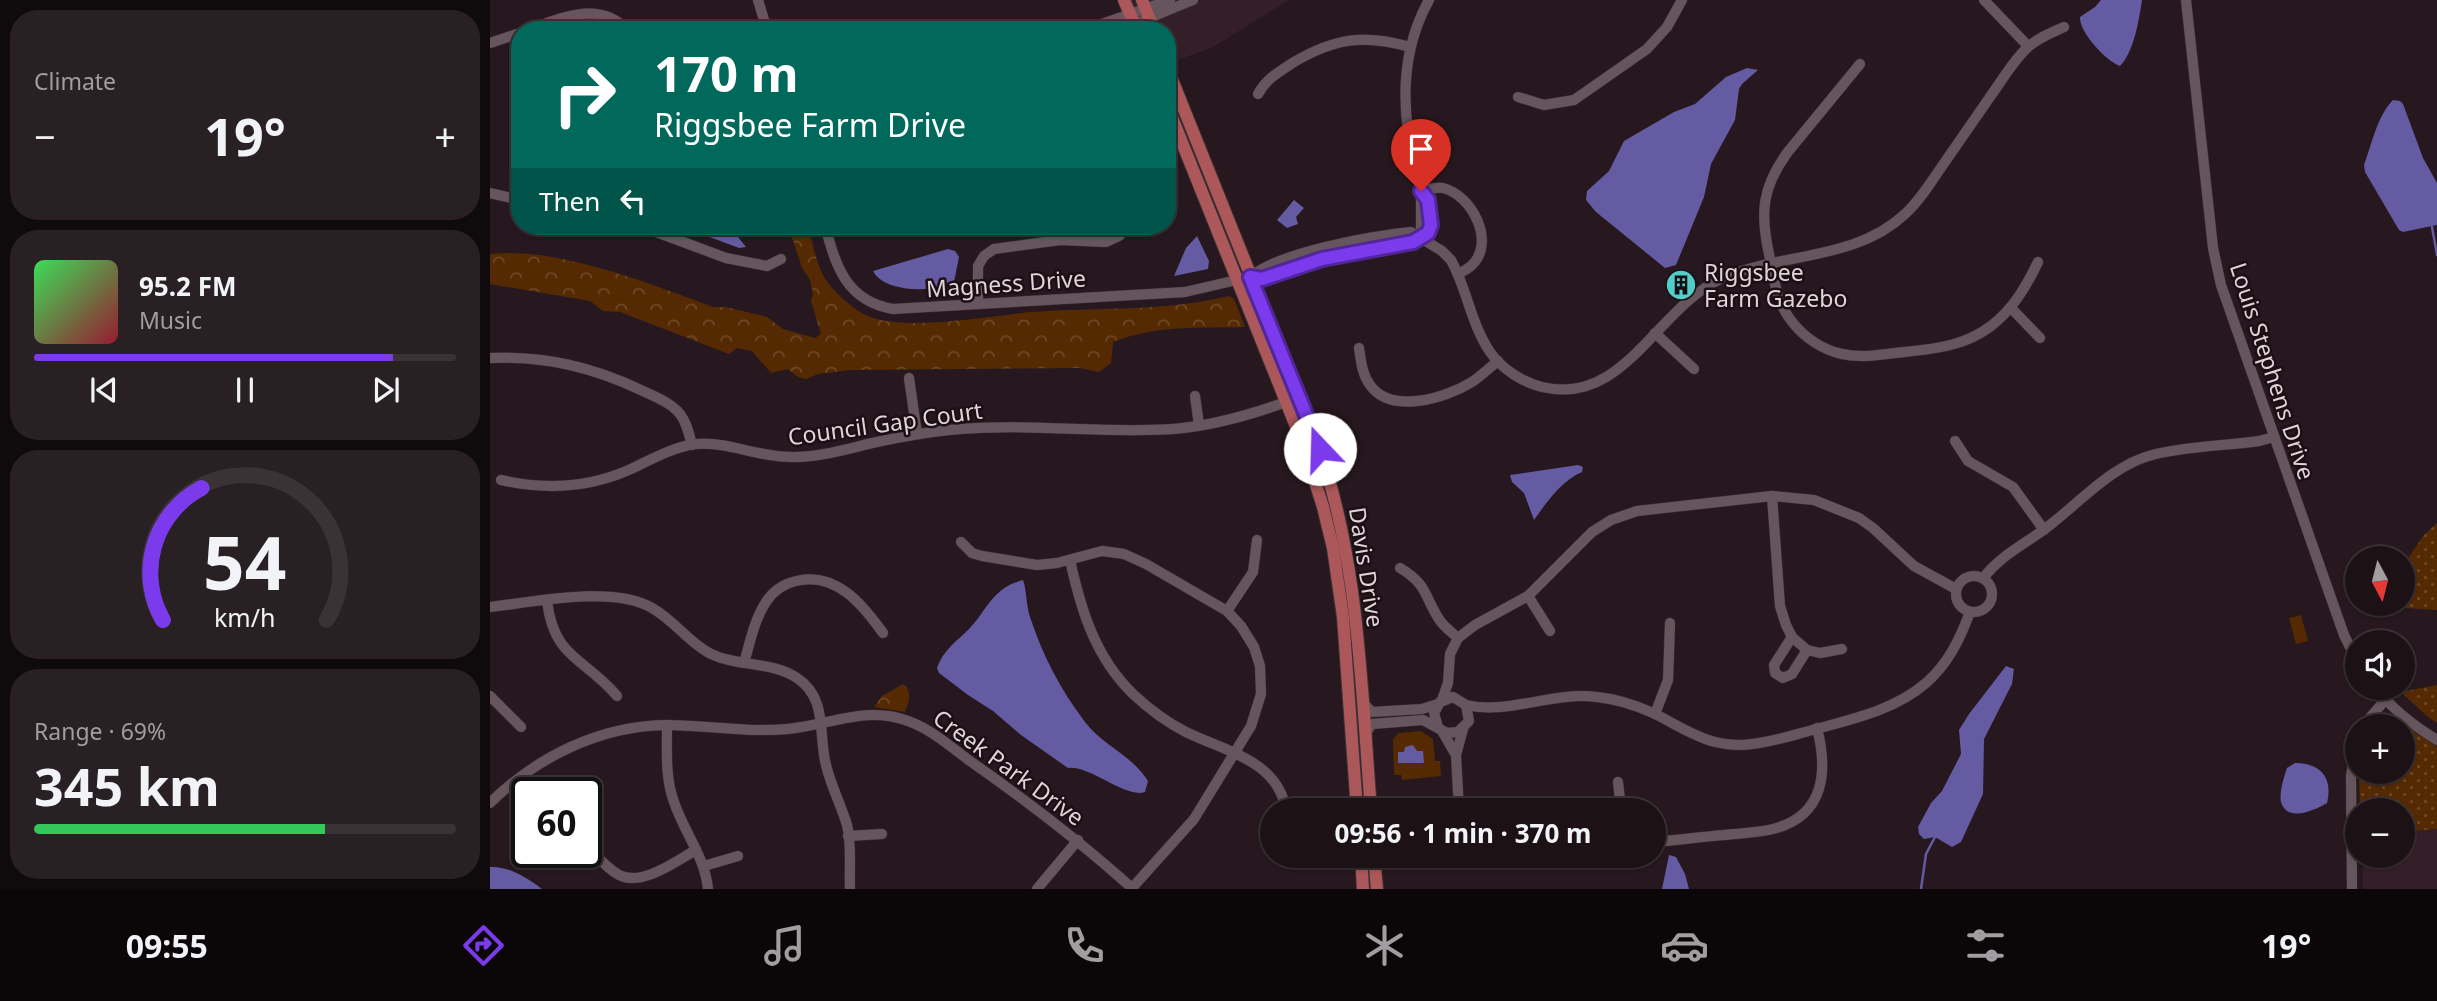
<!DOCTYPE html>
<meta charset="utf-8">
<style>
:root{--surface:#1c1216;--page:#292023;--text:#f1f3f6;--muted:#a09ea1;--line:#3a3235;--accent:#7c3aed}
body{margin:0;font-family:"Noto Sans",sans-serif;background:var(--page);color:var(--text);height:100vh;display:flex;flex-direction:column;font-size:26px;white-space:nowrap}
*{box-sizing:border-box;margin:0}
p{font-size:23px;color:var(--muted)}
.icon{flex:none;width:38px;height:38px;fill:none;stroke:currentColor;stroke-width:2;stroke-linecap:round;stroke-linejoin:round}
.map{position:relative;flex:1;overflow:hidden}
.drawer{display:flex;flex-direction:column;gap:10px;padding:10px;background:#0f0a0c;width:490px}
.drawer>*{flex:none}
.guide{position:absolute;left:21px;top:21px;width:665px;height:214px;border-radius:28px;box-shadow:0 2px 5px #0004,0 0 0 2px var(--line);background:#00695c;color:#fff;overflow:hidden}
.needle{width:46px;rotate:173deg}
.buttons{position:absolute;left:1855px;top:546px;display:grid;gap:14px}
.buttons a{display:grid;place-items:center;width:70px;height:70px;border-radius:50%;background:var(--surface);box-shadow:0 2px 5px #0004,0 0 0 2px var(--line);font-size:35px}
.speed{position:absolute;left:21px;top:777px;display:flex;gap:14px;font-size:35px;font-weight:700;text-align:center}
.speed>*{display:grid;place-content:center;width:91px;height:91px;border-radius:50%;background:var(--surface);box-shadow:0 2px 5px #0004,0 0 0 2px var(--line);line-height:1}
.speed .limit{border:4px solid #111;border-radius:10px;background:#fff;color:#111}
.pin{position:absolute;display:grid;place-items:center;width:60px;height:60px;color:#fff;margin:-72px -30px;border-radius:50% 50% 50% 0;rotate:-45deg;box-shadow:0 0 7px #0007}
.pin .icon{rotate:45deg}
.me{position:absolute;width:77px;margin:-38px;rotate:339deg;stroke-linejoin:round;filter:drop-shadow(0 0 5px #0008)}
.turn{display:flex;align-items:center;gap:24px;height:147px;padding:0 28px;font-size:32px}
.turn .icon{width:91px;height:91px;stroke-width:2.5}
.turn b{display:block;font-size:49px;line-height:60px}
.then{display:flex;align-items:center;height:66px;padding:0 28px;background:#0003;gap:14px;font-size:26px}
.big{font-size:52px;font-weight:700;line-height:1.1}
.drawer .card{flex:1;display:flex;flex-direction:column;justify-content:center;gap:10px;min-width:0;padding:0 24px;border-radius:28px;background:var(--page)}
.drawer .dial{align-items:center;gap:0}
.dial svg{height:182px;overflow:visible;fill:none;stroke:var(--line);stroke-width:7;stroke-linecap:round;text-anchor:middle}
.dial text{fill:var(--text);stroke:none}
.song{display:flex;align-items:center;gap:21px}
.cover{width:84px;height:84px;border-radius:10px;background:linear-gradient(135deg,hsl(130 70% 55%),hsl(350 70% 35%))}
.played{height:7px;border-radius:4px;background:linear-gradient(90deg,var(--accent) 85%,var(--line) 85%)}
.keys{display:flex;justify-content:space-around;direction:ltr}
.heat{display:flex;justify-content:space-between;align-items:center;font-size:38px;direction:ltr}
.charge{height:10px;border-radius:5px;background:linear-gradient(90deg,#34c759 69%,var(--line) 0)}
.trip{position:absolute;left:770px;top:798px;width:406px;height:70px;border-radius:35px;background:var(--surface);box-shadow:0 2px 5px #0004,0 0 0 2px var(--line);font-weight:700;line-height:70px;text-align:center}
.tab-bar{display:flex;height:112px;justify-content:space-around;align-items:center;background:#0b0709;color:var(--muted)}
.tab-bar .icon{width:49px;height:49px}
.tab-bar .on{color:var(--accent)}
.tab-bar b{font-size:32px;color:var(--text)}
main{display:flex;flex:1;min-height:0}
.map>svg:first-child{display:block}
</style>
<main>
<section class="drawer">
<div class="card"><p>Climate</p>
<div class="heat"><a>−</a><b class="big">19°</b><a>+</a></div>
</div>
<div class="card">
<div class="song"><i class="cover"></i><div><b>95.2 FM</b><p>Music</p></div></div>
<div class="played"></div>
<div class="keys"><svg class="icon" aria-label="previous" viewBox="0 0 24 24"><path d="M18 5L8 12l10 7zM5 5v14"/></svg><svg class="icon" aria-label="pause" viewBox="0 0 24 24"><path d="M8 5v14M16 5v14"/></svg><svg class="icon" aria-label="next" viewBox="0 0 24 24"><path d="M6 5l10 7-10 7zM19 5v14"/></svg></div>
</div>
<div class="card dial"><svg viewBox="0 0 100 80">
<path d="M14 69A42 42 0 1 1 86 69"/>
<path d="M14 69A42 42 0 0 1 31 11" stroke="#7c3aed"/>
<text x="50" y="56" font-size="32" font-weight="700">54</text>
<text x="50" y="72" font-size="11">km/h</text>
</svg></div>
<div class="card"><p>Range · 69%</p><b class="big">345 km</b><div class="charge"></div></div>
</section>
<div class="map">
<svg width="1947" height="889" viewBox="0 0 1947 889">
<defs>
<pattern id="grass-dots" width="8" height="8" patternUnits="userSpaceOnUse" patternTransform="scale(1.75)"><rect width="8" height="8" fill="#552a03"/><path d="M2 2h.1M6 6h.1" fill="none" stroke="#6d4827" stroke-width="1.8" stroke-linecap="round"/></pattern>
<pattern id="forest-crowns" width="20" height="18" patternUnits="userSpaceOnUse" patternTransform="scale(1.75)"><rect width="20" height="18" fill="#552a03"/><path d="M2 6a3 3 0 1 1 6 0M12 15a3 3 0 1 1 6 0" fill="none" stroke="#6d4827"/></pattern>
</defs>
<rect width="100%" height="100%" fill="#26181e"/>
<!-- built -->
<g fill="#341f28">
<polygon points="640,0 799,0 723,47 677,64 677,30 652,30"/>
<polygon points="1947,829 1947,889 1873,889 1873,856 1913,856 1913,832"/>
</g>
<!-- grass -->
<g fill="url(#grass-dots)">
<polygon points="1947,523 1947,610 1900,607 1899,604 1913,604 1913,566 1934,535"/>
<polygon points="1947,685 1947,723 1938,717 1911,692"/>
<polygon points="1893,717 1902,717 1947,747 1947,829 1913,832 1913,810 1870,810 1869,772 1913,772 1913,726 1883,726"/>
</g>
<!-- forest -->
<g fill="url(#forest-crowns)">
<path d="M294 226H318C322 241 326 263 334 277 343 291 362 309 378 316 415 332 500 316 542 312 608 307 674 312 739 296L744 299 755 327C710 328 665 325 623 342L621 363 609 372 590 368 360 370 328 374 316 379 308 377 298 369 281 373 262 351 247 348 239 354 130 312 113 311 100 301 0 284V254C65 246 161 284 223 307H236L277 317 293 329 325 338 331 334 321 301 323 294 320 280 312 268 303 240Z"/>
<path d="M413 684C423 692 419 701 415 712L384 707 392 696Z"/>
</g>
<!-- pitch -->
<g fill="#552a03">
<polygon points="1811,615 1818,641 1806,644 1799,618"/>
<polygon points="931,731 943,739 945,761 950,761 951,776 912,780 911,775 904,775 903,739 909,733"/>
</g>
<!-- water -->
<g fill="#645ba2">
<path d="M1611 0H1652C1649 20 1644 52 1630 66 1616 61 1589 32 1590 17L1605 7Z"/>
<polygon points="1257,68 1268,70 1252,84 1249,89 1245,120 1221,164 1214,197 1186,265 1175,268 1106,212 1096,200 1097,191 1119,171 1134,141 1184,112 1205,104 1236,77"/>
<path d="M1903 100 1910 101 1913 104 1933 158 1947 183V225L1913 232 1909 230 1875 172 1874 165C1882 144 1887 116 1903 100Z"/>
<polygon points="804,200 814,208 806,217 808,224 797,228 787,220"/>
<polygon points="190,226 246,226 244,232 256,247 249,248"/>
<polygon points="707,236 719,261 718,269 684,276 696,248"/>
<path d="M458 249 465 251 469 257 464 282C445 293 394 293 383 271Z"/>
<path d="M1088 465 1093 467 1092 472C1071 481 1057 502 1044 520L1034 493 1022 482 1020 475Z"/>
<path d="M533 580C537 591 536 605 540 617 553 656 570 689 595 722 613 746 642 755 658 781L655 792C636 799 600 765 578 768L531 735 503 711 478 695 449 673 447 668C453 650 467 641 479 629 498 609 502 588 533 580Z"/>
<polygon points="1516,666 1524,669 1522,684 1494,739 1493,794 1471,842 1462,847 1445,837 1434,839 1429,834 1428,827 1441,803 1452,791 1471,754 1469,730 1479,714"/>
<polygon points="923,745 927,751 933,751 934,763 908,763 908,752 914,752 915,747"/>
<path d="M1805 763C1831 763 1843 778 1837 803 1825 810 1797 823 1791 802 1789 792 1794 777 1797 768Z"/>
<polygon points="1179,855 1186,857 1195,874 1199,889 1172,889"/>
<path d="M0 867C19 866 37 878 52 889H0Z"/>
</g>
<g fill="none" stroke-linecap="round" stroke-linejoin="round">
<!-- stream -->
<g stroke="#645ba2" stroke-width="2.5">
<polyline points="1942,227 1947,255"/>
<polyline points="1431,889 1436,854 1445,837"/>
</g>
<!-- minor casing -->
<g stroke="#3c3236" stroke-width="11">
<g id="minor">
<polyline points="268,0 277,30"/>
<polyline points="1494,0 1538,46"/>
<polyline points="1696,0 1723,248 1731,285 1854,635 1867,661"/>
<path d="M38 30C71 18 109 0 137 30"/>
<polyline points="583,30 612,24 680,0"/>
<polyline points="630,30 703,0"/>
<polyline points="0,43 30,33"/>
<path d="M1370 64 1297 153C1272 188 1270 213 1279 254 1284 278 1286 303 1303 323 1315 338 1333 350 1352 354 1370 358 1388 355 1405 353 1440 349 1472 348 1501 326 1523 309 1536 287 1548 262"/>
<path d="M768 94C777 78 789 72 804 62 845 38 874 34 920 47"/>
<polyline points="1028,97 1054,105 1084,100 1157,49 1177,27 1192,0"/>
<path d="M931 191C939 189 946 187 953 188 982 195 1006 242 982 265 978 269 972 272 968 274"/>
<polyline points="0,193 30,200"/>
<polyline points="150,226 236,258 277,266 291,259"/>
<path d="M335 226C346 266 356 301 403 309L695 292 760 277C790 252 882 236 921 232L952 251 961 260C977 289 981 324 1000 352 1012 369 1032 382 1052 387 1135 407 1167 306 1233 278 1292 252 1365 261 1415 214 1428 202 1438 187 1448 172 1466 146 1484 120 1502 94 1513 79 1523 61 1537 48 1547 38 1561 33 1574 27"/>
<polyline points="931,237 931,191"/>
<path d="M760 277 772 279 832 259 923 242 940 230C945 208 932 194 927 174 911 116 909 54 939 0"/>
<polyline points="488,304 488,266 494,256 504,249 570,240 616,242 629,236 639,226"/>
<polyline points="1521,308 1550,338"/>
<polyline points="1165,333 1204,369"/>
<path d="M869 348C871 361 872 374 880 385 901 415 956 398 982 382 991 376 999 368 1008 361"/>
<path d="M0 358C56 356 103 367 153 391 166 397 181 403 190 414 197 423 199 434 202 445"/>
<polyline points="419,378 427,434"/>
<polyline points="705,396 709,425"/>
<polyline points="1465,441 1478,461 1523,487 1554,530"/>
<path d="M11 480C55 490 99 488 141 469 160 460 183 447 205 444 238 441 270 458 304 457 332 457 360 448 387 442 415 436 443 431 471 429 542 423 612 434 683 429 721 426 760 415 796 402"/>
<polyline points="1282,496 1290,606 1296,625 1302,637 1317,650 1330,653 1352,649"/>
<polyline points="471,542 482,553 492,556 547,565 567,563 612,551 634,554 656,564 737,611 751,626 764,647 770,666 771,694 761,726 704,819 642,888"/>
<path d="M580 560C591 610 605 657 643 694 659 709 676 722 696 732 734 751 788 760 796 810"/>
<path d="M910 568C939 585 934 598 951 622 956 628 962 633 968 638"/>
<circle cx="1484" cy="594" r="18"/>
<path d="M1493 578C1513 553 1536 544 1560 525 1591 501 1623 465 1662 455 1696 446 1734 446 1769 441L1784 437"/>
<polyline points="1038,596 1060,631"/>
<path d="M57 601C64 659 94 657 127 696"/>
<path d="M0 607C45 602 123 585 162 608 184 620 199 643 221 654 248 667 282 661 307 678 338 698 328 735 336 765 341 786 351 805 357 825 362 845 359 869 360 889"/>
<polyline points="737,611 763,572 767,540"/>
<polyline points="1302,637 1284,665 1285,673 1293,678 1302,674 1317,650"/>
<path d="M254 663C260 643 264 620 276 602 283 591 293 584 306 581 346 571 373 605 393 633"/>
<path d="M1886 688C1902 709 1924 726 1947 740"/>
<polyline points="0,696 31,727"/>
<polyline points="952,700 958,683 960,654 968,638 985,625 1038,596 1102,532 1121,520 1147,511 1282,496 1324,500 1369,518 1383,528 1424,566 1466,589"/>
<polyline points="873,703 882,712 932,709 948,704"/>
<path d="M976 705C1018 715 1063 691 1107 697 1127 699 1145 705 1163 713 1184 723 1202 736 1225 742 1237 745 1250 746 1262 744 1281 742 1300 736 1319 731 1358 720 1404 711 1436 683 1458 664 1470 639 1480 612"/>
<polyline points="1165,714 1178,680 1180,623"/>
<path d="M177 725C177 750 175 778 184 802 194 832 215 857 218 889"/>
<polyline points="1873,726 1895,700"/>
<polyline points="952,731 966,755"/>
<polyline points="875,734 882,724 933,720 957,733 968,732 979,721 976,705 963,697 950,702 944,713 948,727"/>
<polyline points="1128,782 1131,810"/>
<path d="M0 803C47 757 109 726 176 725 216 725 258 733 298 729 339 725 377 705 418 721 441 729 461 747 480 761 537 801 591 842 643 889"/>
<polyline points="969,810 966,755 973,729"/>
<polyline points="358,836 392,834"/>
<path d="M1164 842C1187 840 1211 837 1234 835 1250 833 1268 833 1283 829 1335 816 1338 771 1327 728"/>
<path d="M96 845C106 855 116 868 129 875 152 887 186 861 206 850"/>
<polyline points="1011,856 1039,856"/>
<polyline points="214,866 248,856"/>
<polyline points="547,889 588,840"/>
<polyline points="1862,889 1861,776 1867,739"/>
</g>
</g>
<!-- major casing -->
<g stroke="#3c3236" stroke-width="14">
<g id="major">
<polyline points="634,0 647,30"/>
<polyline points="652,0 664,30"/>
<path d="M677 67 825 436C869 556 871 684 881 810"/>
<polyline points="677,105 813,444 833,507 843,548 853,617 867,810"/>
<polyline points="871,856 873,889"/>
<polyline points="884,856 887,889"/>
</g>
</g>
<!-- minor -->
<use href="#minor" stroke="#66555c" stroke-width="10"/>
<!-- major -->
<use href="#major" stroke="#ac585a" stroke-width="12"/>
</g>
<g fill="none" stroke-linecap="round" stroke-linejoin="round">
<!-- route casing -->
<g stroke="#51269a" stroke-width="18">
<polyline id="route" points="830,449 760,277 772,279 832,259 923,242 938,233 941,225 938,200 931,191"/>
</g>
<!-- route -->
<use href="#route" stroke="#7c3aed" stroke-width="12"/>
</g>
<!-- icons -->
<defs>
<g id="building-disc" transform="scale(1.575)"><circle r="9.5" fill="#53cdc9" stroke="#1c0f15"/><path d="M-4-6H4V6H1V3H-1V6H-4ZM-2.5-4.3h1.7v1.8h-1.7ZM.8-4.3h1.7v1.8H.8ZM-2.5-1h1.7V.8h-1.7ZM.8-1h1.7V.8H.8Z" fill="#111"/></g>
</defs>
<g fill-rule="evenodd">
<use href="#building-disc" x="1191" y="285"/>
</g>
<g text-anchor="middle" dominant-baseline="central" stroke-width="5" stroke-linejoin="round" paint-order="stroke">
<!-- poi labels -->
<g font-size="23" fill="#dfd5d9" stroke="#1c0f15" text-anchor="start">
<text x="1214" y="272">Riggsbee<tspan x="1214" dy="26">Farm Gazebo</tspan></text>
</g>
<!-- street labels -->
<g font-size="23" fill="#dfd5d9" stroke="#1c0f15">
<text transform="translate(516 283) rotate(-4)">Magness Drive</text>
<text transform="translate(1783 371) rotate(72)">Louis Stephens Drive</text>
<text transform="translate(395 423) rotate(-8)">Council Gap Court</text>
<text transform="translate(877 567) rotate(81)">Davis Drive</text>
<text transform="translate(519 767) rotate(36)">Creek Park Drive</text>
</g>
</g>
</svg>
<div class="buttons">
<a><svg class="needle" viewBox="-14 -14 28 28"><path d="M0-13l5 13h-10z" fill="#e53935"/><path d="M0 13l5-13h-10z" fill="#a09ea1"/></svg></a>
<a><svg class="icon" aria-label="sound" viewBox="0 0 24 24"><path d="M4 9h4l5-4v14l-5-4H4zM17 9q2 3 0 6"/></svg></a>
<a>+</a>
<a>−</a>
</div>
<div class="speed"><div class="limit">60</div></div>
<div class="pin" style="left:931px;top:191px;background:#d93025"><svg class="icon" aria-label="arrive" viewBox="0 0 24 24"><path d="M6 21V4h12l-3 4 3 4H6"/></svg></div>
<svg class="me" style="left:830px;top:449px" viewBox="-20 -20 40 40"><circle r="19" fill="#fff"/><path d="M0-13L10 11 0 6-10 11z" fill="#7c3aed"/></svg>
<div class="trip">09:56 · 1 min · 370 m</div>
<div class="guide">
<div class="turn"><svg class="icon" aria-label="right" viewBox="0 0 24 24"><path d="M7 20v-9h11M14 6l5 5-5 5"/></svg><div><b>170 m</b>Riggsbee Farm Drive</div></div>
<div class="then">Then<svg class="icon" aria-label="left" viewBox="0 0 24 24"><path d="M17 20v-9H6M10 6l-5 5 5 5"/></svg></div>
</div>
</div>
</main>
<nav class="tab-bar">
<b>09:55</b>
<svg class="icon on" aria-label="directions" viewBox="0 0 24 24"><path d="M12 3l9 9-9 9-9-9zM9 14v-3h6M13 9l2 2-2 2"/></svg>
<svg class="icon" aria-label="music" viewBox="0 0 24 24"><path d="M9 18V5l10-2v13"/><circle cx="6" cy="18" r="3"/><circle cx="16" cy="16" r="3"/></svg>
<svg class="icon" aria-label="phone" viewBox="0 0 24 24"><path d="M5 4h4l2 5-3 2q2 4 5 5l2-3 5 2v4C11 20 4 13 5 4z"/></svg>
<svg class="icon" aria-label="climate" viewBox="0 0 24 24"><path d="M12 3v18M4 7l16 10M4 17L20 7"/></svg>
<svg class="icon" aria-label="car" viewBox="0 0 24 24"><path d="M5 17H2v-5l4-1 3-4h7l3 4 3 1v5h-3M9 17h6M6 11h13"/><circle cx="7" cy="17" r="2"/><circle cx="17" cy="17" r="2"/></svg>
<svg class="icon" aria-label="filters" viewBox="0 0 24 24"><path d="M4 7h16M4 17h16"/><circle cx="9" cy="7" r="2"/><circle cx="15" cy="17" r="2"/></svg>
<b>19°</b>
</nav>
